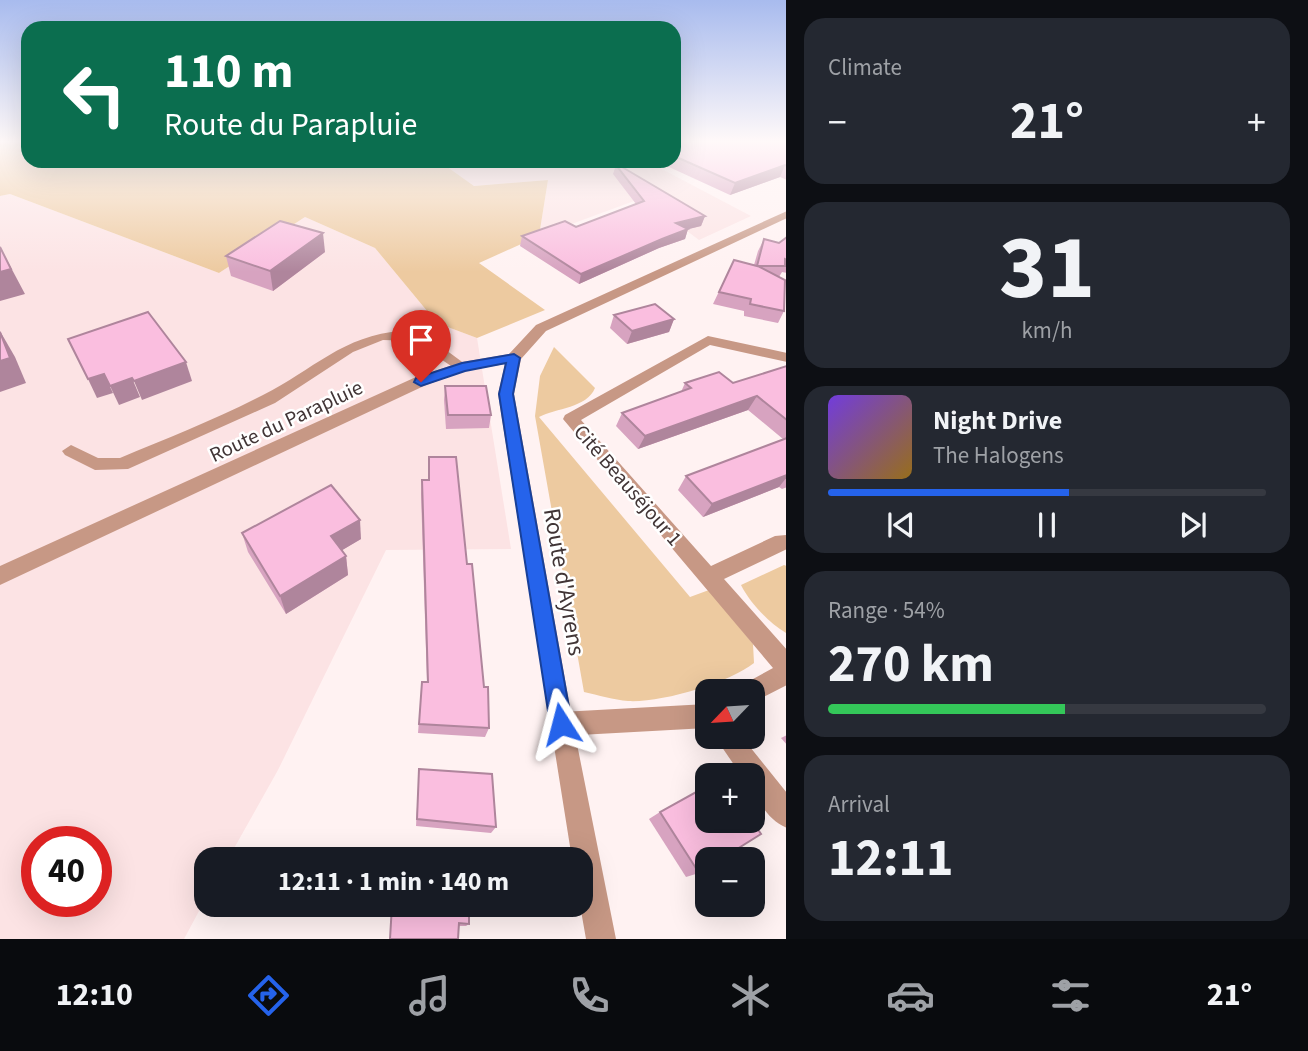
<!DOCTYPE html>
<meta charset="utf-8">
<style>
:root{--surface:#171b24;--page:#242831;--text:#f1f3f6;--muted:#9ea1a6;--line:#363941;--accent:#2563eb}
body{margin:0;font-family:"Source Sans 3",sans-serif;background:var(--page);color:var(--text);height:100vh;display:flex;flex-direction:column;font-size:26px;white-space:nowrap}
*{box-sizing:border-box;margin:0}
p{font-size:23px;color:var(--muted)}
.icon{flex:none;width:38px;height:38px;fill:none;stroke:currentColor;stroke-width:2;stroke-linecap:round;stroke-linejoin:round}
.map{position:relative;flex:1;overflow:hidden}
.sheet{display:flex;flex-direction:column;gap:18px;padding:18px;background:#0d0f14;width:522px}
.sheet>*{flex:none}
.hud{position:absolute;left:21px;top:21px;width:660px;height:147px;border-radius:21px;box-shadow:0 7px 28px #0002;background:#0b6e4f;color:#fff;overflow:hidden}
.needle{width:46px;rotate:245deg}
.controls{position:absolute;left:695px;top:679px;display:grid;gap:14px}
.controls a{display:grid;place-items:center;width:70px;height:70px;border-radius:14px;background:var(--surface);box-shadow:0 7px 28px #0002;font-size:35px}
.speed{position:absolute;left:21px;top:826px;display:flex;gap:14px;font-size:35px;font-weight:700;text-align:center}
.speed>*{display:grid;place-content:center;width:91px;height:91px;border-radius:50%;background:var(--surface);box-shadow:0 7px 28px #0002;line-height:1}
.speed .limit{border:10px solid #d22;background:#fff;color:#111}
.pin{position:absolute;display:grid;place-items:center;width:60px;height:60px;color:#fff;margin:-72px -30px;border-radius:50% 50% 50% 0;rotate:-45deg;box-shadow:0 0 7px #0007}
.pin .icon{rotate:45deg}
.me{position:absolute;width:77px;margin:-38px;rotate:351deg;stroke-linejoin:round;filter:drop-shadow(0 0 5px #0008)}
.turn{display:flex;align-items:center;gap:24px;height:147px;padding:0 28px;font-size:32px}
.turn .icon{width:91px;height:91px;stroke-width:2.5}
.turn b{display:block;font-size:49px;line-height:60px}
.big{font-size:52px;font-weight:700;line-height:1.1}
.sheet .widget{flex:1;display:flex;flex-direction:column;justify-content:center;gap:10px;min-width:0;padding:0 24px;border-radius:21px;background:var(--page)}
.sheet .dial{align-items:center;gap:0}
.dial b{font-size:91px;line-height:1}
.song{display:flex;align-items:center;gap:21px}
.cover{width:84px;height:84px;border-radius:10px;background:linear-gradient(135deg,hsl(260 70% 55%),hsl(40 70% 35%))}
.played{height:7px;border-radius:4px;background:linear-gradient(90deg,var(--accent) 55%,var(--line) 55%)}
.keys{display:flex;justify-content:space-around;direction:ltr}
.heat{display:flex;justify-content:space-between;align-items:center;font-size:38px;direction:ltr}
.charge{height:10px;border-radius:5px;background:linear-gradient(90deg,#34c759 54%,var(--line) 0)}
.trip{position:absolute;left:194px;top:847px;width:399px;height:70px;border-radius:21px;background:var(--surface);box-shadow:0 7px 28px #0002;font-weight:700;line-height:70px;text-align:center}
.menu{display:flex;height:112px;justify-content:space-around;align-items:center;background:#090b0e;color:var(--muted)}
.menu .icon{width:49px;height:49px}
.menu .on{color:var(--accent)}
.menu b{font-size:32px;color:var(--text)}
main{display:flex;flex:1;min-height:0}
.map>svg:first-child{display:block}
</style>
<main>
<div class="map">
<svg width="787" height="939" viewBox="0 0 787 939">
<rect width="100%" height="100%" fill="#fff2f2"/>
<!-- built -->
<g fill="#fce3e4" fill-rule="evenodd">
<polygon points="674,141 698,162 656,166 751,216 699,240 679,225 634,201 539,236 548,180 474,186 439,161 674,161"/>
<path d="M10 194 219 273 305 217 375 248 437 323 477 338 511 549 386 550 278 770 228 859H206V898L184 939H0V196ZM37 842H96V901H37Z"/>
</g>
<!-- green -->
<g fill="#edcaa0">
<polygon points="0,141 28,141 28,161 439,161 474,186 548,180 539,236 479,263 545,310 477,338 437,323 375,248 305,217 219,273 10,194 0,196"/>
<path d="M554 347 595 388C587 408 556 408 539 417L690 597 709 590 753 644 754 663C729 683 661 703 628 701 614 700 598 695 584 692L535 416 540 376Z"/>
<path d="M784 565 787 566 786 633C769 623 750 603 741 585Z"/>
</g>
<g fill="none" stroke-linecap="round" stroke-linejoin="round">
<!-- minor -->
<g fill="#c79885" fill-rule="evenodd">
<path d="M402 331 431 339 469 367 467 370H457L414 341 383 340 353 352 275 403 128 469 95 470 65 455 62 451 71 445 98 458H120C168 438 217 419 263 395 313 370 343 335 402 331Z"/>
<polygon points="708,336 787,353 787,362 710,345 581,420 711,566 775,536 787,535 787,549 724,579 787,650 787,685 752,703 752,691 741,691 744,684 773,668 563,419 565,415"/>
<polygon points="707,704 707,728 561,736 552,733 549,724 552,715 561,712"/>
<path d="M715 737H742L787 793V828C767 820 752 795 752 775H741Z"/>
</g>
<!-- tertiary -->
<polygon fill="#c79885" fill-rule="evenodd" points="787,211 787,218 546,331 521,359 514,394 573,724 616,939 586,939 580,905 581,859 572,859 498,394 505,364 465,371 426,385 0,585 0,566 416,377 462,362 509,354 536,325"/>
</g>
<!-- wall -->
<g fill="#d7a3c0">
<polygon points="674,141 787,141 787,180 780,177 730,195 656,161 674,161"/>
<polygon points="616,165 705,216 701,226 688,229 685,239 659,248 579,284 520,246 522,236 576,227 636,204 613,174"/>
<polygon points="787,237 787,273 782,272 779,277 784,311 778,323 744,316 744,311 713,304 734,260 754,265 758,251 764,239 779,243"/>
<polygon points="325,252 273,291 231,276 226,256"/>
<polygon points="614,315 674,319 669,332 627,344 610,328"/>
<polygon points="787,366 787,487 782,489 779,487 703,517 678,490 686,476 783,439 748,410 638,449 616,426 622,413 681,392 685,383 733,383"/>
<polygon points="445,386 491,415 489,428 446,429 444,400"/>
<polygon points="429,457 467,564 489,728 485,737 418,733 422,682 427,682 421,494 422,480 428,480"/>
<polygon points="242,533 361,539 342,550 346,556 348,575 286,614 248,552"/>
<polygon points="787,735 787,745 781,738"/>
<polygon points="419,769 496,827 491,833 416,826"/>
<polygon points="660,812 699,873 686,877 649,819"/>
<polygon points="392,905 469,924 466,926 459,926"/>
</g>
<!-- shaded-wall -->
<g fill="#af859c">
<polygon points="785,165 780,177 730,195 735,183"/>
<polygon points="705,216 701,226 673,233 676,223"/>
<polygon points="688,229 685,239 659,248 579,284 581,274 662,239"/>
<polygon points="323,233 325,252 273,291 270,271"/>
<polygon points="0,247 25,294 0,301"/>
<polygon points="674,319 669,332 627,344 632,331"/>
<polygon points="0,331 15,357 26,383 0,392"/>
<polygon points="186,362 192,381 142,400 134,381"/>
<polygon points="104,374 113,393 97,398 88,379"/>
<polygon points="132,378 140,397 119,405 110,386"/>
<polygon points="757,396 748,410 638,449 645,436"/>
<polygon points="787,475 787,477 779,487 703,517 712,504"/>
<polygon points="360,520 361,539 334,555 331,536"/>
<polygon points="346,556 348,575 286,614 280,596"/>
</g>
<!-- building -->
<g fill="#fabedf" stroke="#af859c" stroke-width="2">
<polygon points="674,141 787,141 787,166 785,165 735,183 674,156"/>
<polygon points="617,164 705,216 676,223 688,229 662,239 581,274 522,236 565,221 576,227 644,201 616,165"/>
<polygon points="280,221 323,233 270,271 226,256"/>
<polygon points="787,237 787,260 785,259 785,266 758,266 785,280 784,311 750,304 751,299 719,292 734,260 757,266 764,239 779,243"/>
<polygon points="0,247 11,269 0,272"/>
<polygon points="655,304 674,319 632,331 614,315"/>
<polygon points="148,312 186,362 134,381 132,378 110,386 104,374 88,379 68,339"/>
<polygon points="0,332 10,358 0,361"/>
<polygon points="787,366 787,420 757,396 645,436 622,413 691,388 685,383 719,372 733,383"/>
<polygon points="445,386 486,386 491,415 448,415"/>
<polygon points="787,438 787,475 712,504 686,476"/>
<polygon points="429,457 456,457 467,564 472,564 484,687 488,687 489,728 419,724 422,682 428,682 422,480 429,480"/>
<polygon points="331,485 360,520 331,536 346,556 280,596 242,533"/>
<polygon points="419,769 492,774 496,827 417,819"/>
<polygon points="707,786 707,821 752,821 761,834 721,859 707,859 707,868 699,873 660,812"/>
<polygon points="392,905 469,905 469,924 459,923 458,939 390,939"/>
</g>
<!-- sky -->
<linearGradient id="sky" x2="0" y2="1"><stop stop-color="#a8bbee"/><stop offset="0.52" stop-color="#fff9f9"/><stop offset="1" stop-color="#fff9f9" stop-opacity="0"/></linearGradient>
<rect width="787" height="272" fill="url(#sky)"/>
<!-- route -->
<polygon fill="#2563eb" stroke="#184099" stroke-width="2" points="514,354 520,358 513,394 572,724 569,732 561,735 554,732 550,724 499,394 506,363 465,371 421,386 414,382 416,378 462,363"/>
<g text-anchor="middle" dominant-baseline="central" stroke-width="5" stroke-linejoin="round" paint-order="stroke">
<!-- street labels -->
<g font-size="21" fill="#413536" stroke="#fff">
<text transform="translate(286 421) rotate(-25)">Route du Parapluie</text>
<text transform="translate(628 485) rotate(49)">Cité Beauséjour 1</text>
</g>
<!-- near-street labels -->
<g font-size="24" fill="#413536" stroke="#fff">
<text transform="translate(564 582) rotate(80)">Route d'Ayrens</text>
</g>
</g>
</svg>
<div class="controls">
<a><svg class="needle" viewBox="-14 -14 28 28"><path d="M0-13l5 13h-10z" fill="#e53935"/><path d="M0 13l5-13h-10z" fill="#9ea1a6"/></svg></a>
<a>+</a>
<a>−</a>
</div>
<div class="speed"><div class="limit">40</div></div>
<div class="pin" style="left:421px;top:382px;background:#d93025"><svg class="icon" aria-label="arrive" viewBox="0 0 24 24"><path d="M6 21V4h12l-3 4 3 4H6"/></svg></div>
<svg class="me" style="left:561px;top:724px" viewBox="-20 -20 40 40"><path d="M0-17L14 15 0 8-14 15z" fill="#2563eb" stroke="#fff" stroke-width="4"/></svg>
<div class="trip">12:11 · 1 min · 140 m</div>
<div class="hud">
<div class="turn"><svg class="icon" aria-label="left" viewBox="0 0 24 24"><path d="M17 20v-9H6M10 6l-5 5 5 5"/></svg><div><b>110 m</b>Route du Parapluie</div></div>
</div>
</div>
<section class="sheet">
<div class="widget"><p>Climate</p>
<div class="heat"><a>−</a><b class="big">21°</b><a>+</a></div>
</div>
<div class="widget dial"><b>31</b><p>km/h</p></div>
<div class="widget">
<div class="song"><i class="cover"></i><div><b>Night Drive</b><p>The Halogens</p></div></div>
<div class="played"></div>
<div class="keys"><svg class="icon" aria-label="previous" viewBox="0 0 24 24"><path d="M18 5L8 12l10 7zM5 5v14"/></svg><svg class="icon" aria-label="pause" viewBox="0 0 24 24"><path d="M8 5v14M16 5v14"/></svg><svg class="icon" aria-label="next" viewBox="0 0 24 24"><path d="M6 5l10 7-10 7zM19 5v14"/></svg></div>
</div>
<div class="widget"><p>Range · 54%</p><b class="big">270 km</b><div class="charge"></div></div>
<div class="widget"><p>Arrival</p><b class="big">12:11</b></div>
</section>
</main>
<nav class="menu">
<b>12:10</b>
<svg class="icon on" aria-label="directions" viewBox="0 0 24 24"><path d="M12 3l9 9-9 9-9-9zM9 14v-3h6M13 9l2 2-2 2"/></svg>
<svg class="icon" aria-label="music" viewBox="0 0 24 24"><path d="M9 18V5l10-2v13"/><circle cx="6" cy="18" r="3"/><circle cx="16" cy="16" r="3"/></svg>
<svg class="icon" aria-label="phone" viewBox="0 0 24 24"><path d="M5 4h4l2 5-3 2q2 4 5 5l2-3 5 2v4C11 20 4 13 5 4z"/></svg>
<svg class="icon" aria-label="climate" viewBox="0 0 24 24"><path d="M12 3v18M4 7l16 10M4 17L20 7"/></svg>
<svg class="icon" aria-label="car" viewBox="0 0 24 24"><path d="M5 17H2v-5l4-1 3-4h7l3 4 3 1v5h-3M9 17h6M6 11h13"/><circle cx="7" cy="17" r="2"/><circle cx="17" cy="17" r="2"/></svg>
<svg class="icon" aria-label="filters" viewBox="0 0 24 24"><path d="M4 7h16M4 17h16"/><circle cx="9" cy="7" r="2"/><circle cx="15" cy="17" r="2"/></svg>
<b>21°</b>
</nav>
